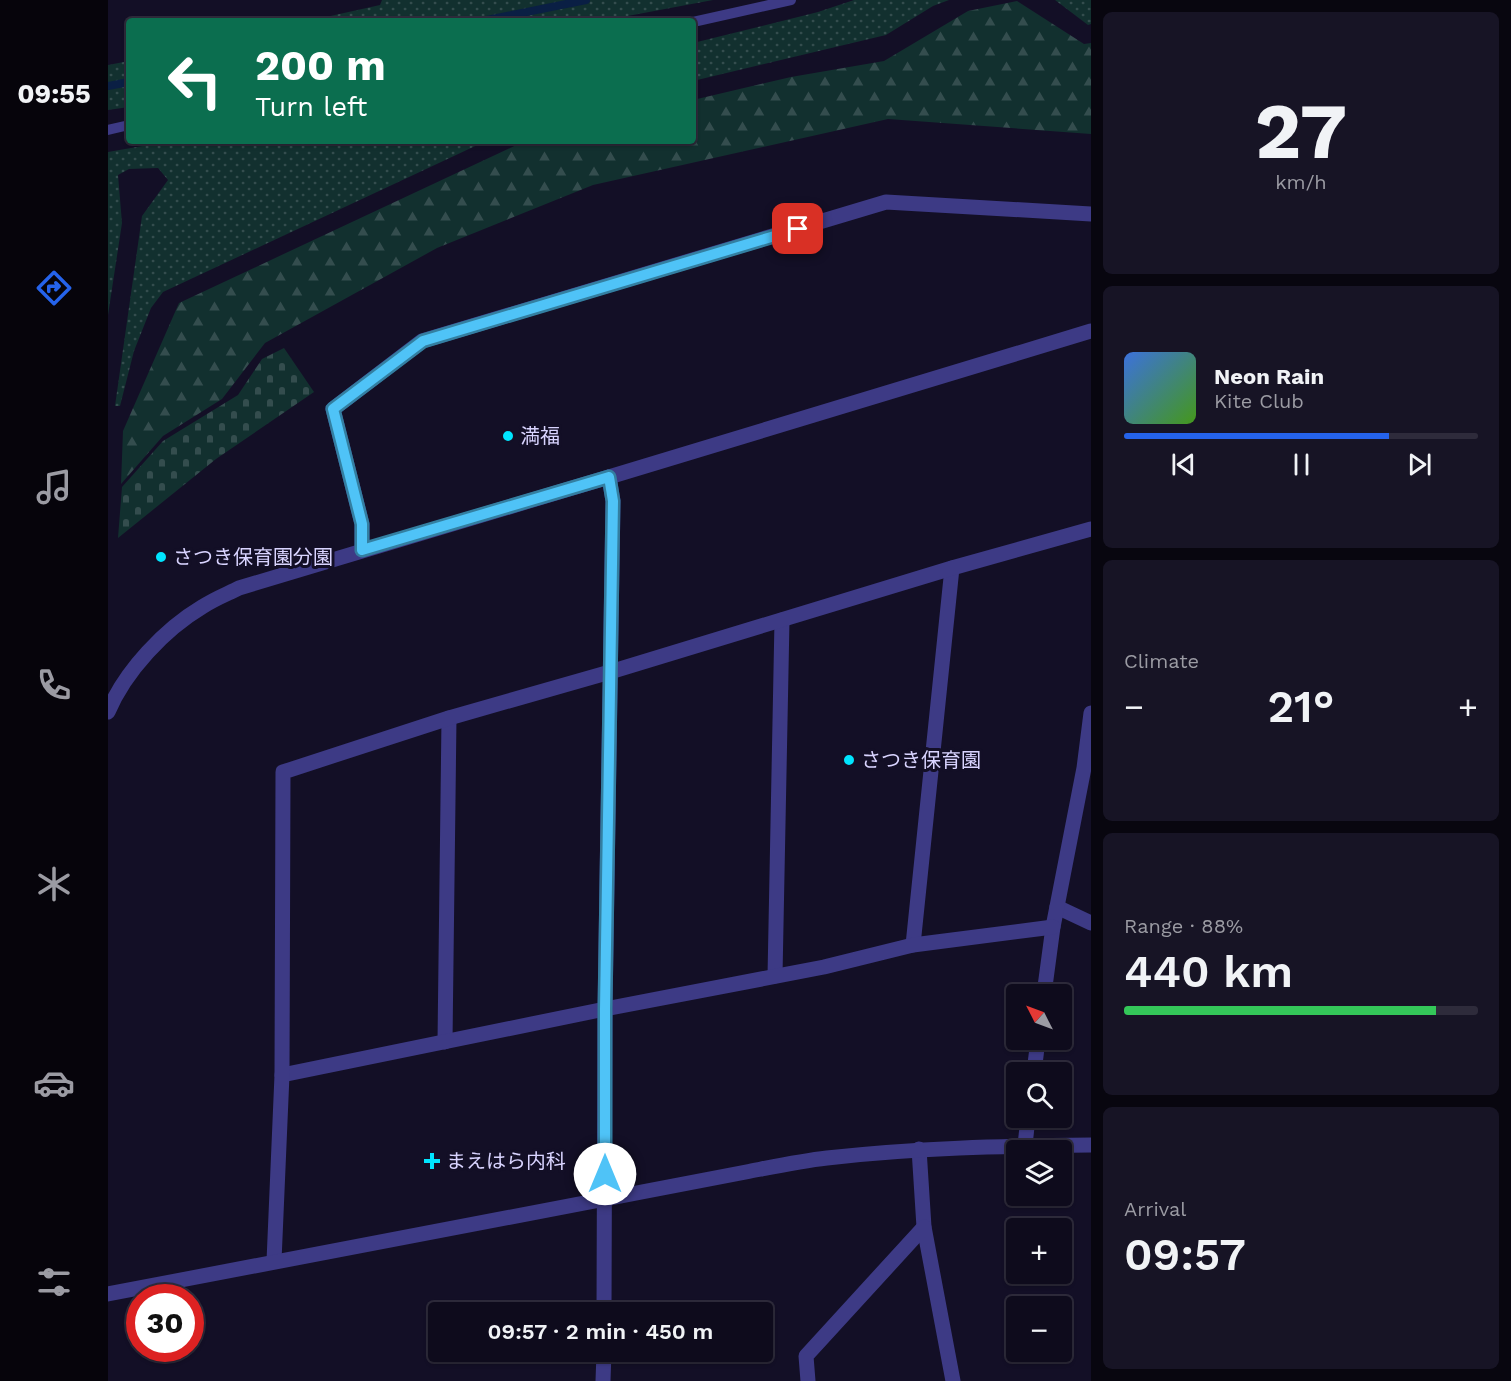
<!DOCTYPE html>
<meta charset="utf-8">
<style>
:root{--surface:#0e0b1c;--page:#171425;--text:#f1f3f6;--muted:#9b9ba3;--line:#2e2b3b;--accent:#2563eb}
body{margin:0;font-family:"Work Sans","Noto Sans JP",sans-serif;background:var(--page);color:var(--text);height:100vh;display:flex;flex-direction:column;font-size:22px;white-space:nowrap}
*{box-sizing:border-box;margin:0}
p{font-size:20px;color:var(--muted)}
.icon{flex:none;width:33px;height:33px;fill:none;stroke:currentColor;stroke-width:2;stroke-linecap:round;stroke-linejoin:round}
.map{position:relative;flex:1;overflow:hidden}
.details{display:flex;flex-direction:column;gap:12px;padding:12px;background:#08060f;width:420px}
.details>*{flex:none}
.top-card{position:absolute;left:18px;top:18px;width:570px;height:126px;border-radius:6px;box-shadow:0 2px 4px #0004,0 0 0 2px var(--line);background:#0b6e4f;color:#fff;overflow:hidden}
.needle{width:39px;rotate:312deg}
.fabs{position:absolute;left:898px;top:984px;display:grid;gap:12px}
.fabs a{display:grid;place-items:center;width:66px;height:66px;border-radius:6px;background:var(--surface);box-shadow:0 2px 4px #0004,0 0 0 2px var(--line);font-size:30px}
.speed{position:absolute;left:18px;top:1284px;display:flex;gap:12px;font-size:30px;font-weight:700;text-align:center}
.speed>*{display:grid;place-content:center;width:78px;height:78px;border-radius:50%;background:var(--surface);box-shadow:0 2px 4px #0004,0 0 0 2px var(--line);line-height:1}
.speed .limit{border:9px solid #d22;background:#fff;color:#111}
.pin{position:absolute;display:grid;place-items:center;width:51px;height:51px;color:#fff;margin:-26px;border-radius:12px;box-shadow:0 3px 9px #0006}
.me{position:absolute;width:66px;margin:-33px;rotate:0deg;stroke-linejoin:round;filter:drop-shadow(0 0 4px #0008)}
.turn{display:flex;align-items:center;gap:21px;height:126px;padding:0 30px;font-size:27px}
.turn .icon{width:78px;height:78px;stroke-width:2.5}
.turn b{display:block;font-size:42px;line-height:51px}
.big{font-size:45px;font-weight:600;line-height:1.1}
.details .tile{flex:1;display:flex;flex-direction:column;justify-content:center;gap:9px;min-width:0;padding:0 21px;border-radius:9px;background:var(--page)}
.details .dial{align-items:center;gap:0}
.dial b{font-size:78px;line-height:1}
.song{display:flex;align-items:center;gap:18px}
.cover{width:72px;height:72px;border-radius:9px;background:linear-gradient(135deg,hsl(220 70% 55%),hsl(100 70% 35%))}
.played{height:6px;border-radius:3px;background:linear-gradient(90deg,var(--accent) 75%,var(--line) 75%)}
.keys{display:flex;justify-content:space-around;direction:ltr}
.heat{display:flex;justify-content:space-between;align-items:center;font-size:33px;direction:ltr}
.charge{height:9px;border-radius:4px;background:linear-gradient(90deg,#34c759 88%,var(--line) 0)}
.trip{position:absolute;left:320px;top:1302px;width:345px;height:60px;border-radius:6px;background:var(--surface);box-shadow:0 2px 4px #0004,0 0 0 2px var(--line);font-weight:600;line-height:60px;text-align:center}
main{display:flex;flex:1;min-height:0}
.menu{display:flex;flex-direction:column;width:108px;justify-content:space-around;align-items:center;background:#06040b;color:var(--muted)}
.menu .icon{width:42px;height:42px}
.menu .active{color:var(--accent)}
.menu b{font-size:27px;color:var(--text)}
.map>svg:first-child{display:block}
</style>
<main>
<nav class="menu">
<b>09:55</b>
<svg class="icon active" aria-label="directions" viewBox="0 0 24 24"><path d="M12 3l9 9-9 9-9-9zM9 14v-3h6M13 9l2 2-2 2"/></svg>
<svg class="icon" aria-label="music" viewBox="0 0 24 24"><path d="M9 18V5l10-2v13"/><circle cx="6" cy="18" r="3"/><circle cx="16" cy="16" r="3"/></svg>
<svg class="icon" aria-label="phone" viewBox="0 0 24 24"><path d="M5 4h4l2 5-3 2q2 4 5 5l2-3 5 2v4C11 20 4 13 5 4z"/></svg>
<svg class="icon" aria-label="climate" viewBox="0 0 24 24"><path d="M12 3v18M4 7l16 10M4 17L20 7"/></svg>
<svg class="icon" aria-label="car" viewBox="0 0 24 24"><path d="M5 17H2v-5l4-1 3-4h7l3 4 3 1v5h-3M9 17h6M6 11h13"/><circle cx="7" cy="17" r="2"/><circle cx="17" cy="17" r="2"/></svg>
<svg class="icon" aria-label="filters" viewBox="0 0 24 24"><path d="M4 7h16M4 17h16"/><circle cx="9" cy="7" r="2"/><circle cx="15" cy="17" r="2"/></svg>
</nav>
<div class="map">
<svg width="983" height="1381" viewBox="0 0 983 1381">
<defs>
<pattern id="grass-dots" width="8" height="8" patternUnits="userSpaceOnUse" patternTransform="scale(1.5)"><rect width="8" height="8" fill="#12302f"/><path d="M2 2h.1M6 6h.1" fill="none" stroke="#344d4e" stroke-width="1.8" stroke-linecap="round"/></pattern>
<pattern id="forest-firs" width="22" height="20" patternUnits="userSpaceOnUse" patternTransform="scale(1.5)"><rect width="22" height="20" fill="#12302f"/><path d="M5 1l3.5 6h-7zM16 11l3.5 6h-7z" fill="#344d4e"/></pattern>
<pattern id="cemetery-stones" width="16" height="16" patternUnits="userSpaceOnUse" patternTransform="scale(1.5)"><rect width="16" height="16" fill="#12302f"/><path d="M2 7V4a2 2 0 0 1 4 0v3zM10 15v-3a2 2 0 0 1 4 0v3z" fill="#344d4e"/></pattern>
</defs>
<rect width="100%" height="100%" fill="#130f26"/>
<!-- grass -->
<g fill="url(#grass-dots)">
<polygon points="274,0 605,0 493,21 200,21 272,5"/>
<polygon points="746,0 841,0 825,6 778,35 585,81 585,43 710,12"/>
<polygon points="947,0 983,0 983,24 980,25"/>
<polygon points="21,61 21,107 0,110 0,65"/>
<polygon points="63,141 378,141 55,292 43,308 26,351 12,406 7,406 34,216 60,180 50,168 21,169 10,175 14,223 0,315 0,152"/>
</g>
<!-- forest -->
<polygon fill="url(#forest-firs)" points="909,1 976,44 983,43 983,134 780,119 485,185 329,248 157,343 114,399 55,436 13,484 15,431 71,303 417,141 585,141 585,100 683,77 776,61 860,11"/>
<!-- cemetery -->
<polygon fill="url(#cemetery-stones)" points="176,348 206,392 108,459 10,538 14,487 55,441 130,395 154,359"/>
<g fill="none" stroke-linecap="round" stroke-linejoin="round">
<!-- stream -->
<g stroke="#0a1f44" stroke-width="8">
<polyline points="374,21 478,0"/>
<polyline points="0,86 21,82"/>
</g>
<!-- service -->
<g stroke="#3d3a85" stroke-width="10">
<polyline points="585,22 683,0"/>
<polyline points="0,130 21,125"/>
</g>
<!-- minor -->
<g stroke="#3d3a85" stroke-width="15">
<polyline points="254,550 254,524 225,409 314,341 778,202 983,214"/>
<polyline points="949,907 983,923"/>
<polyline points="805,945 844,568"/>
<polyline points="667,976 674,620"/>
<polyline points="936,994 945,927 976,768 983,713"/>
<polyline points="337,1042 341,718"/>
<polyline points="926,1072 930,1040"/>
<polyline points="174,1075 497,1009 716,967 805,945 945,927"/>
<polyline points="917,1145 920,1118"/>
<polyline points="811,1149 816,1227 845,1381"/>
<polyline points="166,1261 174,1075 175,772 341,718 502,672 844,568 983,529"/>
<path d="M0 1294 638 1172C664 1167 692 1161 719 1158 807 1148 895 1146 983 1145"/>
<polyline points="496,1312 497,1009 505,501 501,477"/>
<polyline points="495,1381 496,1352"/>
<polyline points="700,1381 698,1356 816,1227"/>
</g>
<!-- tertiary -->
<path stroke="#3d3a85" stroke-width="15" d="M0 712C17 671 57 629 94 607 106 599 119 594 131 588L501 477 983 331"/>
</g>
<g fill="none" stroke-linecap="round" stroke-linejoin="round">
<!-- route casing -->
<g stroke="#337fa1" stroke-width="15">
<polyline id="route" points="497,1174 497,1009 505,501 501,477 254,550 254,524 225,409 315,341 690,229"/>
</g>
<!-- route -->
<use href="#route" stroke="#4fc3f7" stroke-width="10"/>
</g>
<!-- markers -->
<g fill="#00e5ff" stroke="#130f26" stroke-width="2">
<circle cx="400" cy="436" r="6"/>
<circle cx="53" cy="557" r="6"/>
<circle cx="741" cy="760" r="6"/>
<path d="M321 1152h6v6h6v6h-6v6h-6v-6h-6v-6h6z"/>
</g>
<g text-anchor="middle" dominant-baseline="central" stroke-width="6" stroke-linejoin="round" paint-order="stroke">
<!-- poi labels -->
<g font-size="20" fill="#d9d4ff" stroke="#130f26" text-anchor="start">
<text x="412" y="436">満福</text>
<text x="65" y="557">さつき保育園分園</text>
<text x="753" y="760">さつき保育園</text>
<text x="338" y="1161">まえはら内科</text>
</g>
</g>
</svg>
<div class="fabs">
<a><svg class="needle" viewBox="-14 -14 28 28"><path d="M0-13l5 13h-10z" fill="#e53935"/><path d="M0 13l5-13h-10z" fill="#9b9ba3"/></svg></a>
<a><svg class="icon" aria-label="search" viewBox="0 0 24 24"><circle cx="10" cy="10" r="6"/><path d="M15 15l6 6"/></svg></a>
<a><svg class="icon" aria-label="layers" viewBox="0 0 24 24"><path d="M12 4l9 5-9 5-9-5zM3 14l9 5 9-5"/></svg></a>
<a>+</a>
<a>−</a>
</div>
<div class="speed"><div class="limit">30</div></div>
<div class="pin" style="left:690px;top:229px;background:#d93025"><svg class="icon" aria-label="arrive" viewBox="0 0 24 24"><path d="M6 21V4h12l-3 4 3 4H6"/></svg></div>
<svg class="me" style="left:497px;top:1174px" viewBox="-20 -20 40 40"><circle r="19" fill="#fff"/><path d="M0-13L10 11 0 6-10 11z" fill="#4fc3f7"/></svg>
<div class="trip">09:57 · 2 min · 450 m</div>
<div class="top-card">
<div class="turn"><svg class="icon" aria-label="left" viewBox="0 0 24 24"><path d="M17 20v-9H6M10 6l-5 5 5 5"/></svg><div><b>200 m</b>Turn left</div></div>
</div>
</div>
<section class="details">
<div class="tile dial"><b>27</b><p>km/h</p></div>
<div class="tile">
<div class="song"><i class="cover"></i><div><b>Neon Rain</b><p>Kite Club</p></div></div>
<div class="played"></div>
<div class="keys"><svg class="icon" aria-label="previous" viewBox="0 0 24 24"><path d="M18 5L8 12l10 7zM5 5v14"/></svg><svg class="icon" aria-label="pause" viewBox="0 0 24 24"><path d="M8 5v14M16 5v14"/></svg><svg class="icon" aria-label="next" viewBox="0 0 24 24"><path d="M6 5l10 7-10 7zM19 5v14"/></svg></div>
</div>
<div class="tile"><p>Climate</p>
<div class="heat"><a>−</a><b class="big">21°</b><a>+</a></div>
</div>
<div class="tile"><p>Range · 88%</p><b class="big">440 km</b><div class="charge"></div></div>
<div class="tile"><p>Arrival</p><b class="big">09:57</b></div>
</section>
</main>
